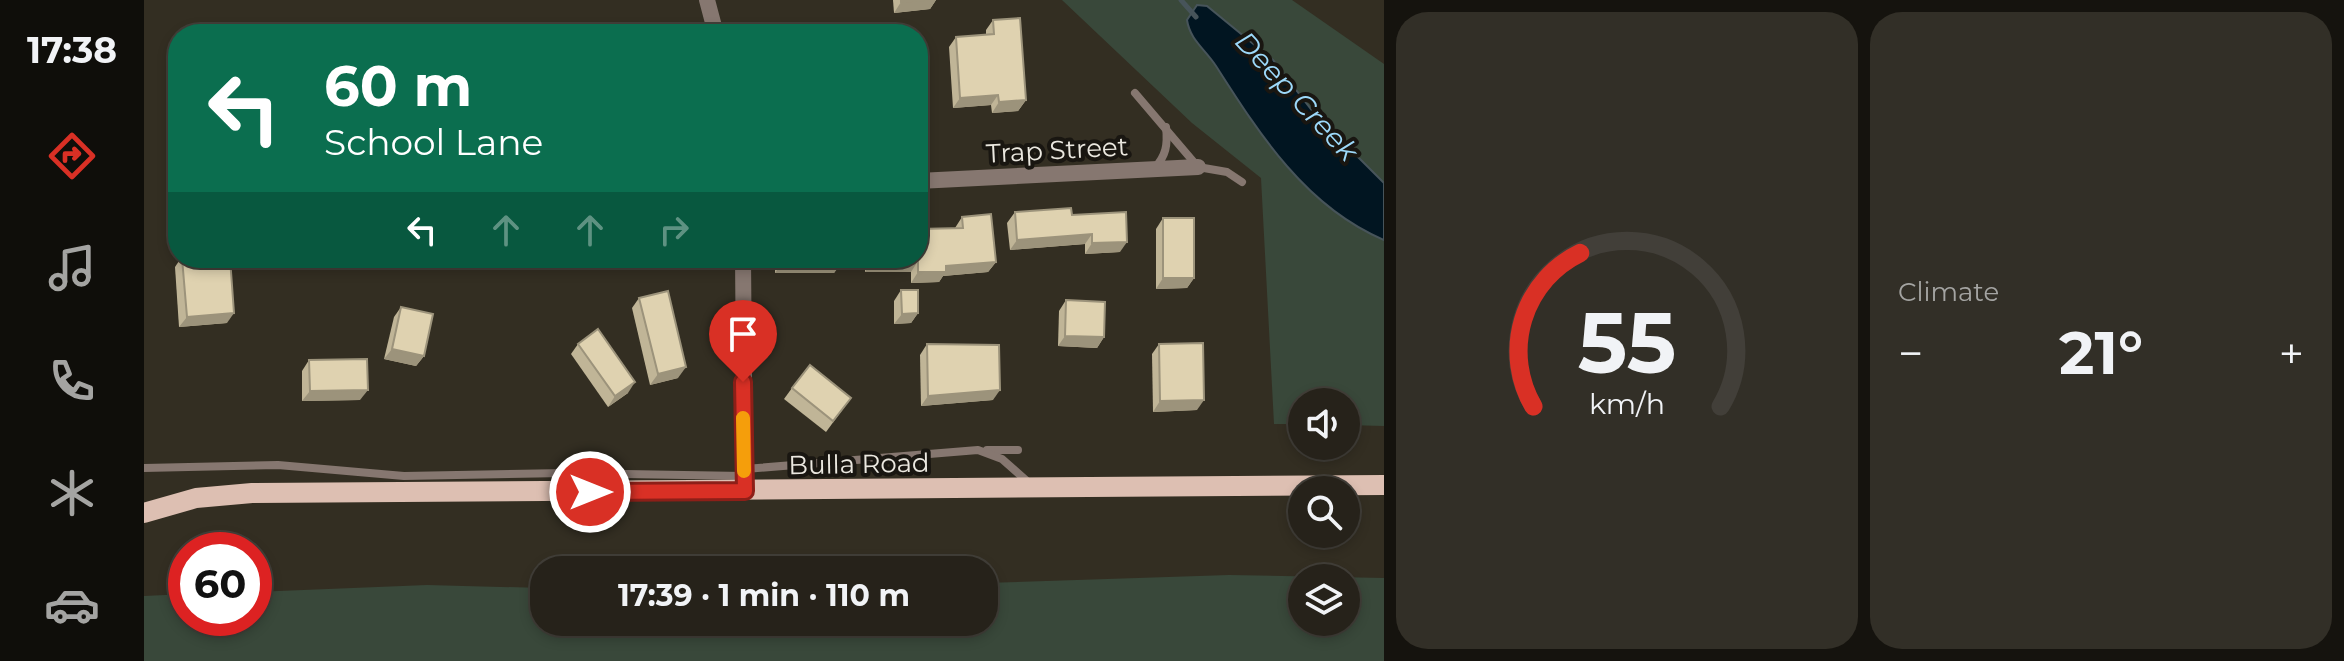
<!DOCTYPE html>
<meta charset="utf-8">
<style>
:root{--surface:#26221a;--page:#322f27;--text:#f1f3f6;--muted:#a4a4a2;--line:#423f39;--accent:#d93025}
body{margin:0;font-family:Montserrat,sans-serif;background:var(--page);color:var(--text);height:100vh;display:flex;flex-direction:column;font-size:30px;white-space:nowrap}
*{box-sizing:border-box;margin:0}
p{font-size:26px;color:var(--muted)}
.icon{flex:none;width:44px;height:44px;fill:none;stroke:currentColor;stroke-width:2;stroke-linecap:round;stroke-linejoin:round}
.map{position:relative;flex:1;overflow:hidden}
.details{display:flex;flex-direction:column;gap:12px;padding:12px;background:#15130e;width:960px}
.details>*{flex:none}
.hud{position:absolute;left:24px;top:24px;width:760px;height:244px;border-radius:32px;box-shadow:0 4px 12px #0003,0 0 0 2px var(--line);background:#0b6e4f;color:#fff;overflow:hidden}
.buttons{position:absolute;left:1144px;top:388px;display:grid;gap:16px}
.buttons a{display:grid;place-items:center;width:72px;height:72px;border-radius:50%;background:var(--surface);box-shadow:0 4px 12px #0003,0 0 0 2px var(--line);font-size:40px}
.speed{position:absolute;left:24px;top:532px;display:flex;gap:16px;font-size:40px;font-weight:700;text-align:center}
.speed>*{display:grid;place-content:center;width:104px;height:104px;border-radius:50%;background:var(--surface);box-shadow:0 4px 12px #0003,0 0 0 2px var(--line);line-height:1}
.speed .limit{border:12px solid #d22;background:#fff;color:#111}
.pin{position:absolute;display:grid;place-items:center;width:68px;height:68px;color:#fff;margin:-82px -34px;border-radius:50% 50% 50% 0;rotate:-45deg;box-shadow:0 0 8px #0007}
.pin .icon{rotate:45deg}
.me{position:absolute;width:88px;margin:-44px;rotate:90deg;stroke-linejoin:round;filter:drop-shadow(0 0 6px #0008)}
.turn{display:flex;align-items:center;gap:28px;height:168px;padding:0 24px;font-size:36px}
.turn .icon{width:104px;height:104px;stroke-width:2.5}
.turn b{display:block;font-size:56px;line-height:68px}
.lanes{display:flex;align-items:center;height:76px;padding:0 24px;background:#0003;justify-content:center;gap:40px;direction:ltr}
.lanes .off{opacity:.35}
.big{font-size:60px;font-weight:700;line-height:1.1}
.details .widget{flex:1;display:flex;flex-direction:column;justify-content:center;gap:12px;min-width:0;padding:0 28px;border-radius:32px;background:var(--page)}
.details .dial{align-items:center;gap:0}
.dial svg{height:208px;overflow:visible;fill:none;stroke:var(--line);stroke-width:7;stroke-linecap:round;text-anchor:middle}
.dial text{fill:var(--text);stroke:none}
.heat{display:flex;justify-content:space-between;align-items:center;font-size:44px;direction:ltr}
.details .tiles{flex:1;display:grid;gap:12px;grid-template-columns:repeat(2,1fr)}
.trip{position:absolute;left:386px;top:556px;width:468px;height:80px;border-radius:32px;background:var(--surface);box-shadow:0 4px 12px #0003,0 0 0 2px var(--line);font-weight:700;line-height:80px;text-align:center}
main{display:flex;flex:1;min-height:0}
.tab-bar{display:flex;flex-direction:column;width:144px;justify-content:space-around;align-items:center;background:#0f0e0a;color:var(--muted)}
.tab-bar .icon{width:56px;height:56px}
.tab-bar .on{color:var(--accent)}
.tab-bar b{font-size:36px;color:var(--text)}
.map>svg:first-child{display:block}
</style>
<main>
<nav class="tab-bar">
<b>17:38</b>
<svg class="icon on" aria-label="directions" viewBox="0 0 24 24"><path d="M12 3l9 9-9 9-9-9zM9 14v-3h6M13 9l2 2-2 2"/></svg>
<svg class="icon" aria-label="music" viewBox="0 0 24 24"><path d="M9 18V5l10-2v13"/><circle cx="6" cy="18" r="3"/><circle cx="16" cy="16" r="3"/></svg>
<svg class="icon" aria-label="phone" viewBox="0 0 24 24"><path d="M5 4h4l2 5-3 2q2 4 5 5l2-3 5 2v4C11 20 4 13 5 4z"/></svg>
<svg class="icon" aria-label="climate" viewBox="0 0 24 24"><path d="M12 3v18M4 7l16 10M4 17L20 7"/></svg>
<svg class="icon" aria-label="car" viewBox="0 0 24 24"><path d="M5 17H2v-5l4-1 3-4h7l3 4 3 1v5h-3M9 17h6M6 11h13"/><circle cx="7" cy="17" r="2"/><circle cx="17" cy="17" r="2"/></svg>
</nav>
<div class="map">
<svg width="1240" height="661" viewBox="0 0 1240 661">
<rect width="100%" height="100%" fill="#332e22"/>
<!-- green -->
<g fill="#39483a" fill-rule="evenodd">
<polygon points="918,0 1148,0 1240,64 1240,426 1202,425 1202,402 1158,402 1158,424 1130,424 1117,178 1048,123"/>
<path d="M1085 575 1240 578V661H0V596L42 594V618H110V592L283 585 400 588V622H840V583ZM1158 578H1202V622H1158Z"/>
</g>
<!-- water -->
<path fill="#011521" stroke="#47545a" stroke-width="2" d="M1053 5 1063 6 1129 60 1170 113 1240 183V240C1162 207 1116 135 1072 66 1061 49 1046 40 1043 20Z"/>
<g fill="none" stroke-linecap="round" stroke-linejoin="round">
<!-- stream -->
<polyline stroke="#47545a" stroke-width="5" points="1037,0 1052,17"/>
<!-- lane -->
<g stroke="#867770" stroke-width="8">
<polyline points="991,93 1054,167 1083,172 1098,182"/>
<path d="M1010 169C1022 156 1024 145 1022 127"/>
<polyline points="843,450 874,450"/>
<polyline points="0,468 134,465 260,476 421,473 600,476"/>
<polyline points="601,469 834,450 858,459 884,482"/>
</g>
<!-- street -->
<g stroke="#867770" stroke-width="16">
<polyline points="563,0 572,34"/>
<polyline points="774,181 1054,167"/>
<polyline points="599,258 601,491"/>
</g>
<!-- primary -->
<polyline stroke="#ddbfb2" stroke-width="20" points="0,513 52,498 108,493 1240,485"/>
</g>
<!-- wall -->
<g fill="#c0b597">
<polygon points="749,0 792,0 786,9 750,13"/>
<polygon points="849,20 882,100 874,111 848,113 847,105 809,108 805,47 812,37 842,35 842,30"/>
<polygon points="871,212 928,215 976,252 941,254 941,244 866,250 863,223"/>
<polygon points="818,217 852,262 844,272 799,276 795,282 767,283 767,272 721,272 721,258 774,258 811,228"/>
<polygon points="1019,218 1050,278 1043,288 1012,289 1012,229"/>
<polygon points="37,258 38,258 83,323 35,327 31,267"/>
<polygon points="631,258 698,258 690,273 631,273"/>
<polygon points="757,290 774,313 767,323 750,324 750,301"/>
<polygon points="495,298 534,378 506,385 488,308"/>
<polygon points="922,300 960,337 953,348 914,346 915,311"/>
<polygon points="257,307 280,356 272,366 240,359 250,317"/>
<polygon points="434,344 484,393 464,407 427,354"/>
<polygon points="783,344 849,400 777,406 776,355"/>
<polygon points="1015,344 1053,410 1009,412 1008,354"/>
<polygon points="165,360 216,400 158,401 158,371"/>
<polygon points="648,388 707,398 682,432 640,399"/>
</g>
<!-- shaded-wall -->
<g fill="#9c937b">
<polygon points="780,0 792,0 786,9 750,13 757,2"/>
<polygon points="854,95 847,105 809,108 816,98"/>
<polygon points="882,100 874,111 848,113 855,102"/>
<polygon points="948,234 941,244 866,250 873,240"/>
<polygon points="983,242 976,252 941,254 948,243"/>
<polygon points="728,261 774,261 767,272 721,272"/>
<polygon points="852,262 844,272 799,276 795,282 767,283 774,272 802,266"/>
<polygon points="638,263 698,263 690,273 631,273"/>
<polygon points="1019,278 1050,278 1043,288 1012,289"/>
<polygon points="90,313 83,323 35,327 43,317"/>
<polygon points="774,313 767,323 750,324 758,314"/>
<polygon points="921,336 960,337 953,348 914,346"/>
<polygon points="248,349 280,356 272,366 240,359"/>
<polygon points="542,367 534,378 506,385 514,374"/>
<polygon points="491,382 484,393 464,407 471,396"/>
<polygon points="224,390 216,400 158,401 166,391"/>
<polygon points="856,390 849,400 777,406 784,396"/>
<polygon points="1060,400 1053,410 1009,412 1016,401"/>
</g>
<!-- building -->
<g fill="#dfd2b0" stroke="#9c937b" stroke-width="2">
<polygon points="757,0 780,0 757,2"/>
<polygon points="876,18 882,100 855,102 854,95 816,98 812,37 850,34 849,20"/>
<polygon points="774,94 782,94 779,140 774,140"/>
<polygon points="927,208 928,215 982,212 983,242 948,243 948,234 873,240 871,212"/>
<polygon points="847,214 852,262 802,266 802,272 774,272 774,261 728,261 728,258 774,258 774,229 819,228 818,217"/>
<rect x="1019" y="218" width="31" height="60"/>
<polygon points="38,258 86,258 90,313 43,317"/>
<rect x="638" y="258" width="60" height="5"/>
<polygon points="757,290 774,290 774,313 758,314"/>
<polygon points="524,291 542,367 514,374 495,298"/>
<polygon points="922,300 961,302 960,337 921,336"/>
<polygon points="257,307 289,314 280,356 248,349"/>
<polygon points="454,329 491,382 471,396 434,344"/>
<polygon points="1059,343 1060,400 1016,401 1015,344"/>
<polygon points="783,344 855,345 856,390 784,396"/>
<polygon points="223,359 224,390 166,391 165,360"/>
<polygon points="666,365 707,398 689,421 648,388"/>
</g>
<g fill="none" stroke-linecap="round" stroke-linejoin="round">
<!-- route casing -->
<g stroke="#8d1f18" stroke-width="20">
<polyline id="route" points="446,492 601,491 599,382"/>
</g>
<!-- route -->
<use href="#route" stroke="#d93025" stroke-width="14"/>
<!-- slow -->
<polyline stroke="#f59e0b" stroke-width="14" points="599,418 600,471"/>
</g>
<g text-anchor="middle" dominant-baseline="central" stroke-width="8" stroke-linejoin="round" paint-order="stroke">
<!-- street labels -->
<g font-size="26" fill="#ebe8e0" stroke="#191611">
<text transform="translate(913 150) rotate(-3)">Trap Street</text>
<text transform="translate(715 464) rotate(-1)">Bulla Road</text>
</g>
<!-- water labels -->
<g font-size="28" font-style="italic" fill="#9dd9fa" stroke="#191611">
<text transform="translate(1153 96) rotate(47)">Deep Creek</text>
</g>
</g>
</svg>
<div class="buttons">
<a><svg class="icon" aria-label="sound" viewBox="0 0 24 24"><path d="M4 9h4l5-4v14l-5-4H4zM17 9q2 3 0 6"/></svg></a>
<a><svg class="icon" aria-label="search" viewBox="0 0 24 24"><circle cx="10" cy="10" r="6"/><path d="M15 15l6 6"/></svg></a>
<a><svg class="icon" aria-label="layers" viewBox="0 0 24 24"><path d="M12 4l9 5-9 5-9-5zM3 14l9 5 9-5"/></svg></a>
</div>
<div class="speed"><div class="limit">60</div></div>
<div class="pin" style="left:599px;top:382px;background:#d93025"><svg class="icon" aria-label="arrive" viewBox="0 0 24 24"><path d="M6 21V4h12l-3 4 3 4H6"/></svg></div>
<svg class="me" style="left:446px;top:492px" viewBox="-20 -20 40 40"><circle r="17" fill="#d93025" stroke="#fff" stroke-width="3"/><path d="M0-11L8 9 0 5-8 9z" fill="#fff"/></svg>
<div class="trip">17:39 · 1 min · 110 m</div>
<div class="hud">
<div class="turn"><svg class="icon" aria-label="left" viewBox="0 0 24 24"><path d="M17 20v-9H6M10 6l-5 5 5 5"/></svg><div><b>60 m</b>School Lane</div></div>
<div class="lanes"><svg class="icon" aria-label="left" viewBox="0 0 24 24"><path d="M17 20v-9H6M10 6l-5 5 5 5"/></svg><svg class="icon off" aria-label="ahead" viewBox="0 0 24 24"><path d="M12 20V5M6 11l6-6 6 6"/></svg><svg class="icon off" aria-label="ahead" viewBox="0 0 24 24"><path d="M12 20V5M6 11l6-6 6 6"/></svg><svg class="icon off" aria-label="right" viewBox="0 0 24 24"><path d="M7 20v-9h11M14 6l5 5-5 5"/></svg></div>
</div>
</div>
<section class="details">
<div class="tiles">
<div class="widget dial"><svg viewBox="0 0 100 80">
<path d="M14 69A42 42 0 1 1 86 69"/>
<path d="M14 69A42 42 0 0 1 32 10" stroke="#d93025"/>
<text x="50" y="56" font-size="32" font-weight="700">55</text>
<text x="50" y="72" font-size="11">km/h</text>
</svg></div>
<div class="widget"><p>Climate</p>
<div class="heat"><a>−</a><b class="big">21°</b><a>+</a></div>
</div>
</div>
</section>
</main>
